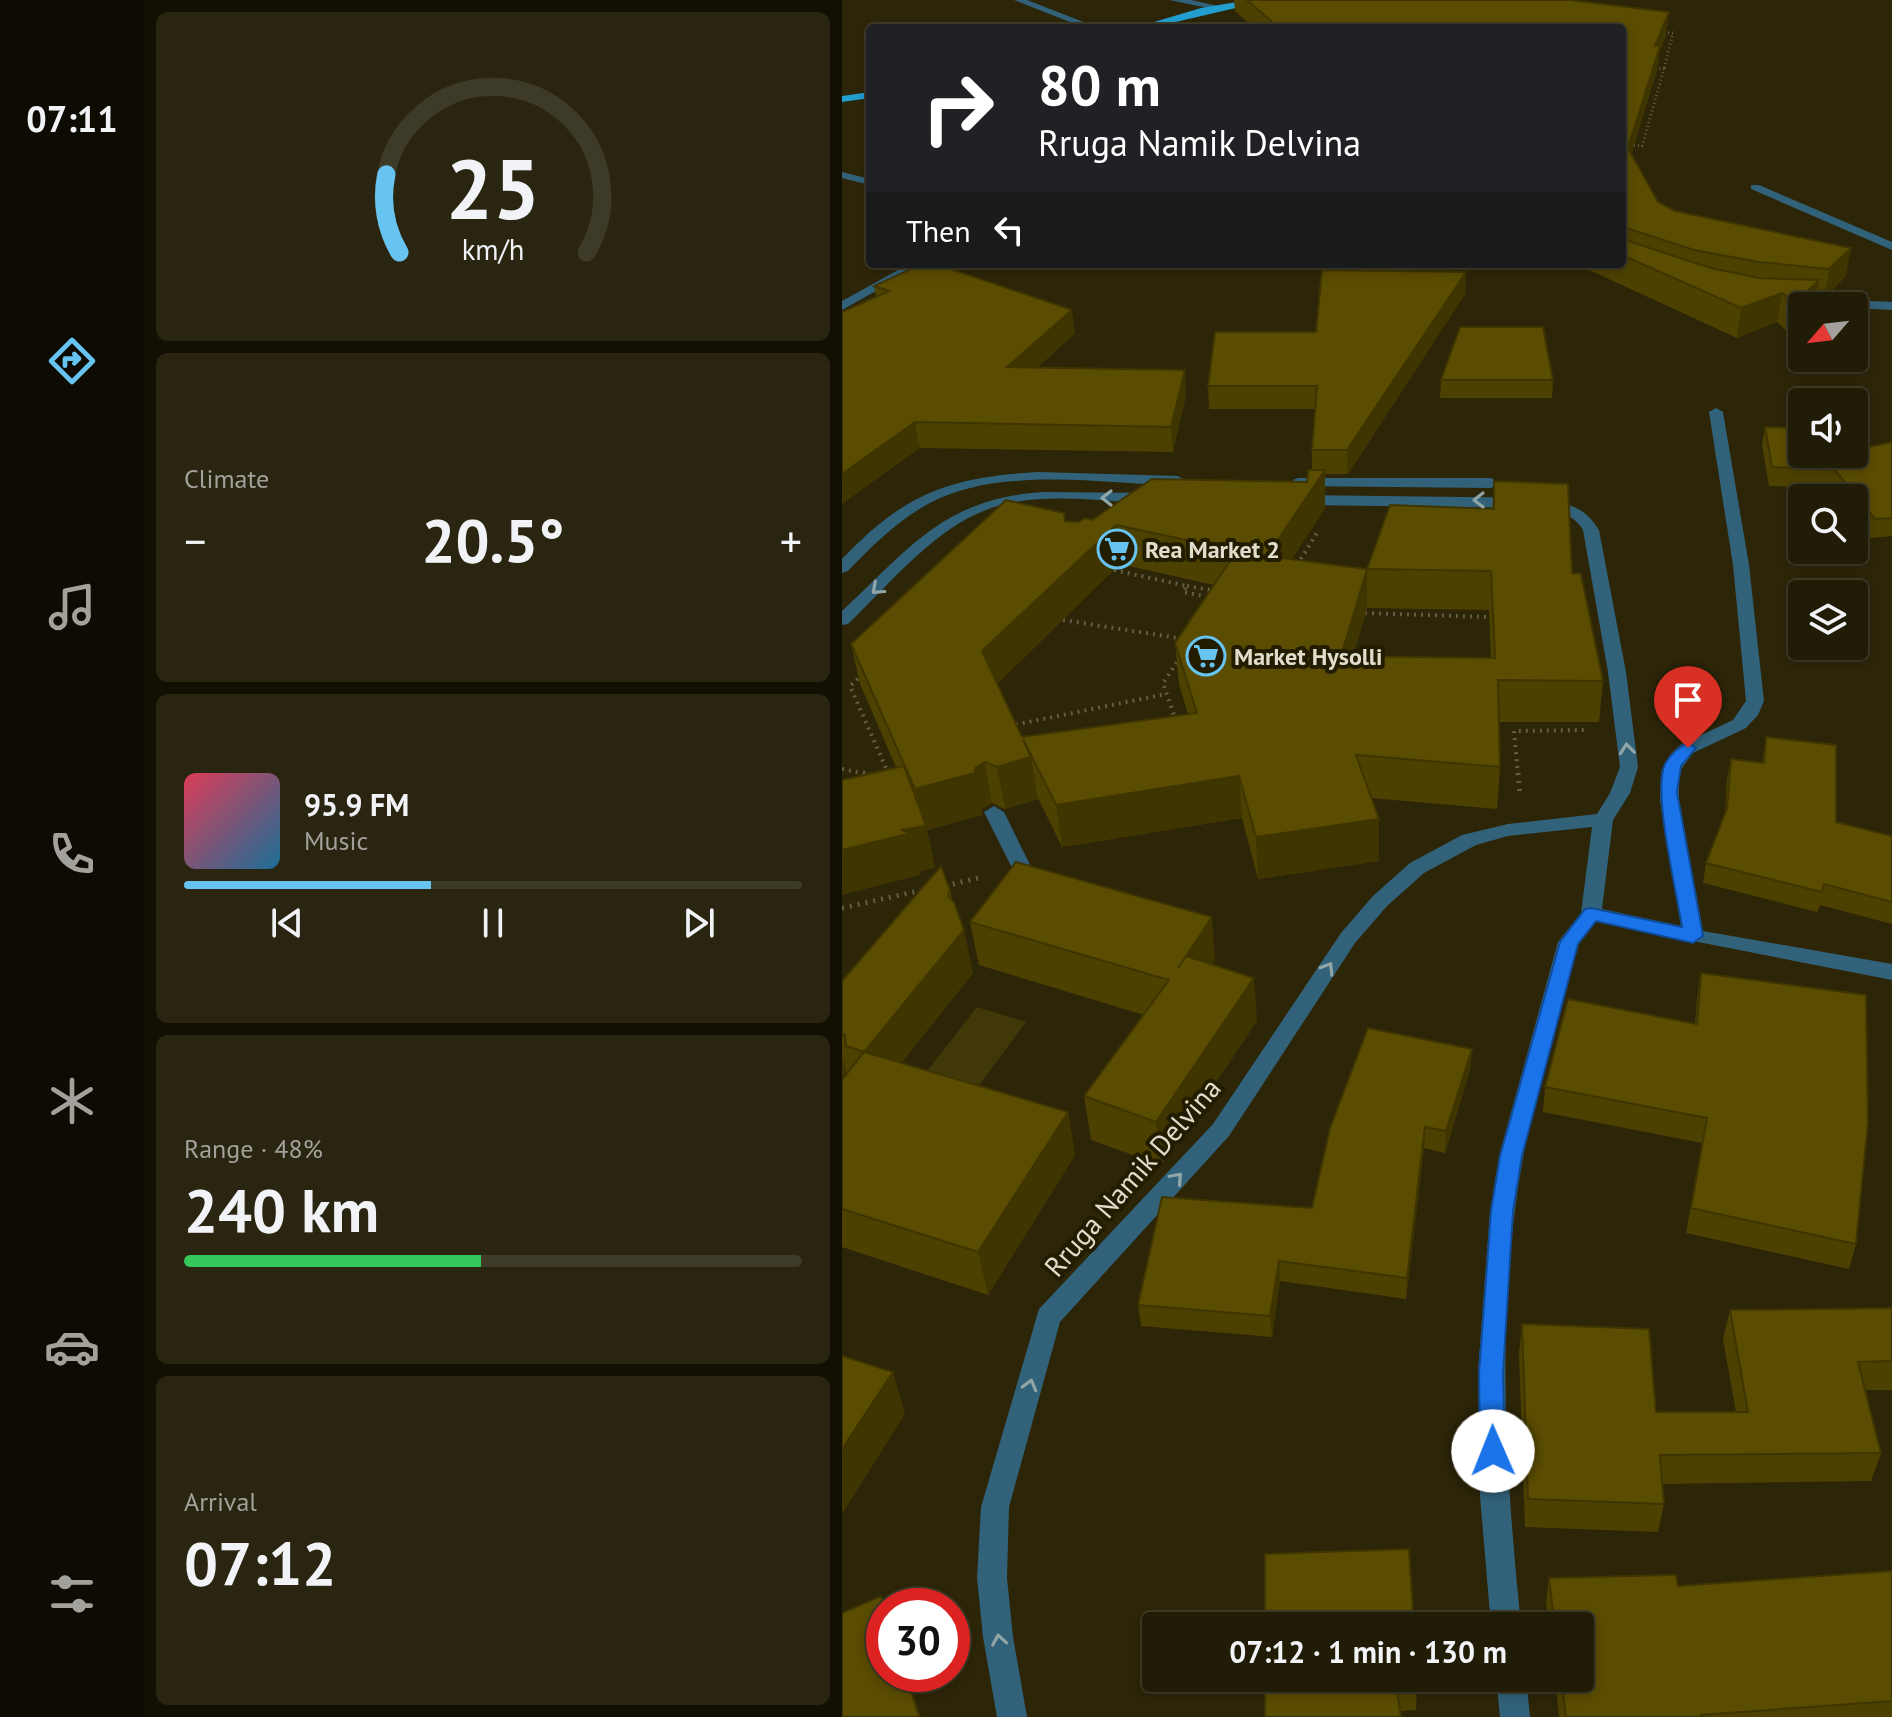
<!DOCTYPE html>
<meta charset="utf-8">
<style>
:root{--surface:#211c06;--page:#292510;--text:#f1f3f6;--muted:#a2a19b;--line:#3e3a28;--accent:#67c4f0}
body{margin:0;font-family:"PT Sans",sans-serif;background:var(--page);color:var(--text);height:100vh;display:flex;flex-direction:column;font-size:30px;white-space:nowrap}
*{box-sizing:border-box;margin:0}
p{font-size:26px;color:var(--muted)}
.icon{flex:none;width:44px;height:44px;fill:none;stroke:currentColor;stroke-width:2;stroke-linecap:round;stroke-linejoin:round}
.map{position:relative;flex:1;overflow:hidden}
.details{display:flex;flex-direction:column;gap:12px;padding:12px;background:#120f03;width:698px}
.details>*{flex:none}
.hud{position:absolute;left:24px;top:24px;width:760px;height:244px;border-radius:8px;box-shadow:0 4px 12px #0003,0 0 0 2px var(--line);background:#202124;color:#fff;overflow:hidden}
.needle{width:52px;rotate:242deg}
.buttons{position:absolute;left:946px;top:292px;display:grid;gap:16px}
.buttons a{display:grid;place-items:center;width:80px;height:80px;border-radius:8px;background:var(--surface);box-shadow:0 4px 12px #0003,0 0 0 2px var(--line);font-size:40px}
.speed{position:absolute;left:24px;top:1588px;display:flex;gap:16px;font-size:40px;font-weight:700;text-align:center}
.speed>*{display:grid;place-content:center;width:104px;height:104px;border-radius:50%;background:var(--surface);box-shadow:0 4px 12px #0003,0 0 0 2px var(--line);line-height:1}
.speed .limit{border:12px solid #d22;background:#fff;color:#111}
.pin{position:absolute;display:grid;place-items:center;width:68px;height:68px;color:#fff;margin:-82px -34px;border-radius:50% 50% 50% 0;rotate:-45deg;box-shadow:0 0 8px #0007}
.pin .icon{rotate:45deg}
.me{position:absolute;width:88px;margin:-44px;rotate:359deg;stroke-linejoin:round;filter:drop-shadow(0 0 6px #0008)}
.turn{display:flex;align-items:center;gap:28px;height:168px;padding:0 40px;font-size:36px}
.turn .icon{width:104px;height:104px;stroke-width:2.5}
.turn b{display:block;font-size:56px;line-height:68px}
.then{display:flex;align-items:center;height:76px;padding:0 40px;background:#0003;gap:16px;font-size:30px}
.big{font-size:60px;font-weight:800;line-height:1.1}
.details .widget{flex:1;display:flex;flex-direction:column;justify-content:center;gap:12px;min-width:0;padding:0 28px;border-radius:12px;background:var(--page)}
.details .dial{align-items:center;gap:0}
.dial svg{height:208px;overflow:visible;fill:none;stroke:var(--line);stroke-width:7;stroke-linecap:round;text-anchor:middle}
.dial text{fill:var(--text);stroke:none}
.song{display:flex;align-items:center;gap:24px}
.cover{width:96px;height:96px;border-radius:12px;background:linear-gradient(135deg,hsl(350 70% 55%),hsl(200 70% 35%))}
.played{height:8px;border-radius:4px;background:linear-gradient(90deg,var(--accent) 40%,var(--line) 40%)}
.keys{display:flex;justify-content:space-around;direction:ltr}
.heat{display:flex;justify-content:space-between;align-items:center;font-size:44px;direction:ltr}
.charge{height:12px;border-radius:6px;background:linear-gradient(90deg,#34c759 48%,var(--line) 0)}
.trip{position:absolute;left:300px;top:1612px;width:452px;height:80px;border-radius:8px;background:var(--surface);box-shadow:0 4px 12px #0003,0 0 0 2px var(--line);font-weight:800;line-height:80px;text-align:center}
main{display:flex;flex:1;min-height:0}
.tabs{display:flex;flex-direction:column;width:144px;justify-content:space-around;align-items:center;background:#0d0b02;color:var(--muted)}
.tabs .icon{width:56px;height:56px}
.tabs .current{color:var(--accent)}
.tabs b{font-size:36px;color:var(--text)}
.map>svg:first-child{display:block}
</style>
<main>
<nav class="tabs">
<b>07:11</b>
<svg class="icon current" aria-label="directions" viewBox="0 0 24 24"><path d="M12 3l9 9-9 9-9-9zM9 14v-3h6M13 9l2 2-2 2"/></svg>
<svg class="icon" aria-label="music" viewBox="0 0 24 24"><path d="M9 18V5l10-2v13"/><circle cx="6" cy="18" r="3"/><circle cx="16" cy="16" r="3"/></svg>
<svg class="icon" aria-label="phone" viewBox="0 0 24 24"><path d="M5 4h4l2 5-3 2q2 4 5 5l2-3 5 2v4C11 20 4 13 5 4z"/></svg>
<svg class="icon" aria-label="climate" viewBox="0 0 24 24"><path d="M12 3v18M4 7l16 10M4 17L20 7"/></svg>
<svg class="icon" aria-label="car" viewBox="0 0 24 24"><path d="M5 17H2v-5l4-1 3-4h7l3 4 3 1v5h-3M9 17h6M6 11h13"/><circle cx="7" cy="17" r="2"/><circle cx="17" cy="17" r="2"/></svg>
<svg class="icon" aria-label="filters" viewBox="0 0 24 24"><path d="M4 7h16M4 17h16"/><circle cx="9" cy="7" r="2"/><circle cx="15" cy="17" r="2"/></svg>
</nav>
<section class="details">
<div class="widget dial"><svg viewBox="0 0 100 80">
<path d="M14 69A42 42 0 1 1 86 69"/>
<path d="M14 69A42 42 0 0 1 9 39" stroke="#67c4f0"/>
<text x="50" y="56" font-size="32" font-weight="700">25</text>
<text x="50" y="72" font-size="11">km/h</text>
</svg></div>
<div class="widget"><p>Climate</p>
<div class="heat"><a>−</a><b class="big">20.5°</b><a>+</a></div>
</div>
<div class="widget">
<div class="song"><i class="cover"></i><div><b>95.9 FM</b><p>Music</p></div></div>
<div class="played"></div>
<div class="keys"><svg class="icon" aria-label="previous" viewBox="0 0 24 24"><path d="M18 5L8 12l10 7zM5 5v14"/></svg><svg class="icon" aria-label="pause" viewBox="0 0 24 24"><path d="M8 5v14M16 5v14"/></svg><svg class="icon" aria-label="next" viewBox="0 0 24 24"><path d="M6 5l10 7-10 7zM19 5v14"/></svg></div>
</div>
<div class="widget"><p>Range · 48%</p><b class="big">240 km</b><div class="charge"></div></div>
<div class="widget"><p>Arrival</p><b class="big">07:12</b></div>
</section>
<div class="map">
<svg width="1050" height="1717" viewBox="0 0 1050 1717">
<rect width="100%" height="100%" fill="#2c2508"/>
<!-- green -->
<polygon fill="#413809" points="135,1007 184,1022 133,1091 82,1075"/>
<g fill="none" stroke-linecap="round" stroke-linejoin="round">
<!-- path-far2 -->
<g stroke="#635d44" stroke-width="3" stroke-dasharray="1 3" stroke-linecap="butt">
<polyline points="818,32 831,33 822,69"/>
<polyline points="780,144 800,146 822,69 811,68"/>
</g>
<!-- path-far1 -->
<g stroke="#635d44" stroke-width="4" stroke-dasharray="2 5" stroke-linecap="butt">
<polyline points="455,565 475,533"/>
<polyline points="272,570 345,586 341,592 367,597"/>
<polyline points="345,586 375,591"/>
<polyline points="523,613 647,617"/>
<polyline points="221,620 342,639"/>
<polyline points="21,674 8,686 47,775"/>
<polyline points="334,721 321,683 338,658"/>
<polyline points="167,726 324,694"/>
<polyline points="0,769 30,775"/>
<polyline points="676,775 672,731 746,730"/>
</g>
<!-- path -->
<g stroke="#635d44" stroke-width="5" stroke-dasharray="2 6" stroke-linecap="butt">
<polyline points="21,773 30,775"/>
<polyline points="676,773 678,796"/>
<polyline points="103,886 136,878"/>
<polyline points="0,908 81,890"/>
</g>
<!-- minor -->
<g fill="#31627a" fill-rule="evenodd">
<polygon points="172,0 185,0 257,28 243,28"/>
<polygon points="327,0 349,0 381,7 376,10"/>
<polygon points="0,172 28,179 28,185 0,178"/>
<polygon points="909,185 917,185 1050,242 1050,250 909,189"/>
<polygon points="67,264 82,264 0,310 0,301"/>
<polygon points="946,297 1050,302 1050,310 941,304 941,298"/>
<path d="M874 408 881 412 907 565 922 701 916 715 904 728 851 753 837 772V800L861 931 1050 964V980L754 922 737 944C712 1030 684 1120 673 1209 655 1348 665 1487 679 1626H649L638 1496 636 1373 648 1211 657 1156 716 942 739 913 750 827 666 836 634 845 582 873 545 906 513 943 387 1136 218 1322 167 1507 165 1578 171 1637 185 1717H155L141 1637 135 1578 139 1507 197 1309 371 1124 499 933 531 896 568 863 620 835 666 824 755 814 768 793 778 767 766 672 741 530C731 513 714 511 696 508L457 505 449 500 457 495 696 498C724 504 741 504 757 530L784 672 796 767 788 793 771 820 760 909 839 926 818 800 819 772 828 755 838 745 891 720 904 701 891 565 867 412Z"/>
<path d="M196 472 336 476 344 481 336 486C261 483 154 466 86 504 55 521 30 546 6 571L0 573V559C63 493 107 477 196 472Z"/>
<polygon points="456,478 649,478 657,483 649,488 451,486 451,480"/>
<path d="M202 492 309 493 317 498 309 503C259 502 198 491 149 508 92 528 49 583 6 624L0 625V611C68 548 102 498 202 492Z"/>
<polygon points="152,806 162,812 190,869 174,890 167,892 157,885 170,868 142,812"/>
<polygon points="654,1678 684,1678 688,1717 658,1717"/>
</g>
<!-- major -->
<g fill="#229ecf" fill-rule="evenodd">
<polygon points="407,0 428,0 308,28 292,28 359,8"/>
<polygon points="28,92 28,98 0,102 0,96"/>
</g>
</g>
<!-- wall -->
<g fill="#4d4101" fill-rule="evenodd">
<polygon points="392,0 727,0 824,35 817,54 815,70 789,155 816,202 833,211 1004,276 982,298 974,297 972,306 960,306 948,334 935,322 895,338 734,264 780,264 780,28 412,28 393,11"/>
<path d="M624 272 623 294 506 474H483V508L450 559 525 608 511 656 649 658 647 610 525 608V569L650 509 652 481 730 573 761 681 757 722H657L658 767 655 809 529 798 537 819V861L416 879 400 818 220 847 196 798V799L163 809 150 803 140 809V815L85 830 93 868 78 871V875L54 767 18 684 9 644 223 521 237 522 465 482 470 470V450L473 409H367L366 386 474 332ZM278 564 372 585 333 643 337 684 346 714 180 737 155 684Z"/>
<polygon points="32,286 233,333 195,368 344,395 331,452 78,448 34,297"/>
<polygon points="599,380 711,380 710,398 598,398"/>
<polygon points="923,427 1012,454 1050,442 1050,536 1029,538 1012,517 1012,498 997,498 990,488 927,486 920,445"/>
<polygon points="924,737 994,822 1050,836 1050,924 978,905 975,912 861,883 864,863 883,815 885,779 889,759 920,763"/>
<polygon points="108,890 131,973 59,1063 226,1112 233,1155 146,1295 0,1247 0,1080 5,1074 0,1076 0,981"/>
<polygon points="128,922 373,960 370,964 415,1021 319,1165 249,1140 242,1096 302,1015 137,965"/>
<polygon points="859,973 1014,1244 1007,1269 844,1233 860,1143 701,1112 703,1087 853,1024 855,998"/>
<polygon points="630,1049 628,1070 603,1153 582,1148 564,1299 438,1281 430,1337 299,1326 296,1305 470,1208"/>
<polygon points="1050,1308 1050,1390 1023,1390 1039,1453 1029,1481 820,1484 822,1504 816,1532 683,1527 677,1353 680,1324 814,1412 894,1412 881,1339 888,1310"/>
<polygon points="1050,1571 1050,1717 717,1717 713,1678 738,1678 738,1626 707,1626 704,1603 707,1578 836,1586"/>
<polygon points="423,1678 575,1683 574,1710 558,1711"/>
</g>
<!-- shaded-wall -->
<g fill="#3f3501">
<polygon points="827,12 824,35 817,54 815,70 783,175 786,148 813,46"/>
<polygon points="1009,248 1004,276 982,298 987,269"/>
<polygon points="624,272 623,294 506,474 505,450"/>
<polygon points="977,280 972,306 960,306 960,321 948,334 953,304"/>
<polygon points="940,293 935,322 895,338 899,308"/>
<polygon points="230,310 233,333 168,392 165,367"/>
<polygon points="343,370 344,395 331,452 329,427"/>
<polygon points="73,422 78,448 0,504 0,474"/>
<polygon points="483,470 483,508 427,595 425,556"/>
<polygon points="274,525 278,564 147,692 140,651"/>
<polygon points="525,569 525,608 500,696 499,656"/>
<polygon points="189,757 196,799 163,809 155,767"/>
<polygon points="143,762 150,803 140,809 140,815 85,830 93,868 78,871 78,875 0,895 0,850 59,830 80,827 73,789 133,768"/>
<polygon points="397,776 400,818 220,847 214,805"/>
<polygon points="537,819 537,861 416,879 414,837"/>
<polygon points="370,917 373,960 340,1011 336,968"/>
<polygon points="122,930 131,973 34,1095 22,1052"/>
<polygon points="412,978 415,1021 319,1165 314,1122"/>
<polygon points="630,1049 628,1070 603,1153 604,1131"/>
<polygon points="0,1056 5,1074 0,1076"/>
<polygon points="226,1112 233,1155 146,1295 136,1252"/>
<polygon points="583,1127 582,1148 564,1299 565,1278"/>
<polygon points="437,1261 438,1281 430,1337 428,1316"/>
<polygon points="51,1372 63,1414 0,1514 0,1449"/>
<polygon points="64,1674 65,1674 79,1717 77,1717"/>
</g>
<!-- building -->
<g fill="#5a4c01" stroke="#3f3501" stroke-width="2" fill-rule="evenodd">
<polygon points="405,0 727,0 827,12 813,46 818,46 786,148 816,202 833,211 1009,248 987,269 917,262 852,250 781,227 780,228 780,28 437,28"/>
<polygon points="780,239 869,268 917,278 977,280 953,304 940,293 899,308 780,255"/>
<polygon points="80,264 94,264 230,310 165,367 343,370 329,427 73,422 0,474 0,312 47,291 32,286"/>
<polygon points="480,270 624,272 505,450 470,450 475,386 366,386 373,332 474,332"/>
<polygon points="618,327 701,327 711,380 599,380"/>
<polygon points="923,427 960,428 960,454 1012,454 1012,450 1050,442 1050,518 1033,519 993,470 930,467"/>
<path d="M466 470H483L425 556 525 569 499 656 653 658 649 571 525 569 548 505 652 509V481L726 484 730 573 739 574 761 681 656 680 658 767 514 755 537 819 414 837 397 776 214 805 181 739 189 757 155 767 143 762 133 768V773L73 789 9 644 164 500 222 513 223 521 237 522 243 518 250 520 310 479 465 482ZM274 525 400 552H394L333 643 355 713 180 737 140 651Z"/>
<polygon points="924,737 994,745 994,822 1050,836 1050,902 982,884 980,892 864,863 885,808 889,759 922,763"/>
<polygon points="62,766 84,826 59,830 69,833 0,850 0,780"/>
<polygon points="174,862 370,917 336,968 344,956 412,978 314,1122 242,1096 327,980 128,922"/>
<polygon points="99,866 108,890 106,896 112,902 122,930 22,1052 4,1046 3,1035 0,1034 0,981"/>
<polygon points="859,973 1024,995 1026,1122 1014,1244 849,1208 865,1118 703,1087 726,999 855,1024"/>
<polygon points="526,1028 630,1049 604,1131 583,1127 565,1278 437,1261 428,1316 296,1305 320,1197 470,1208 488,1128"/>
<polygon points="22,1052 226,1112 136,1252 0,1209 0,1080"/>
<polygon points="1050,1308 1050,1361 1016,1362 1039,1453 818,1455 822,1504 686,1499 680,1324 807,1329 814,1412 906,1412 888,1310"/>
<polygon points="0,1356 51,1372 0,1449"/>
<polygon points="567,1549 572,1626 423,1626 423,1554"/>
<polygon points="1050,1571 1050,1701 859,1715 859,1717 724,1717 719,1678 738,1678 738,1626 713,1626 707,1578 829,1575 834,1575 836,1586"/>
<polygon points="39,1596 43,1606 42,1674 64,1674 77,1717 0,1717 0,1613"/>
<polygon points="423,1678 575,1678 575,1683 554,1684 559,1717 423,1717"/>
</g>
<!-- one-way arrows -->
<defs><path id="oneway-chevron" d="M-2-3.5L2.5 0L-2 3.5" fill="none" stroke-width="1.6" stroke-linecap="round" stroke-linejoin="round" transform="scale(2)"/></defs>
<g stroke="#91a6a7">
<use href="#oneway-chevron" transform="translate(265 498) rotate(-180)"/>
<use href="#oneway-chevron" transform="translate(637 500) rotate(-180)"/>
<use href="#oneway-chevron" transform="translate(35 589) rotate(138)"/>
<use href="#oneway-chevron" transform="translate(785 749) rotate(-96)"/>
<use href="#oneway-chevron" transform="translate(486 968) rotate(-58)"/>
<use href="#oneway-chevron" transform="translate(335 1178) rotate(-48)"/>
<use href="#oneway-chevron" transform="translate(188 1385) rotate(-75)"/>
<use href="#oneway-chevron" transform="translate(157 1640) rotate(-99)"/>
</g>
<!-- route -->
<path fill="#1a73e8" stroke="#114b97" stroke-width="2" d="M846 743 854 748 839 766 835 792 861 936 851 943 754 921 736 944 680 1156 671 1211 661 1373 663 1451 660 1459 651 1463 642 1459 638 1451 637 1373 649 1211 658 1156 718 942 743 909 749 908 840 927C835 893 810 791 823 764 827 756 837 746 846 743Z"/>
<!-- icons -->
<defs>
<g id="supermarket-ring" transform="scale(2)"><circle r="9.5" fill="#221c01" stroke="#67c4f0" stroke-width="1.5"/><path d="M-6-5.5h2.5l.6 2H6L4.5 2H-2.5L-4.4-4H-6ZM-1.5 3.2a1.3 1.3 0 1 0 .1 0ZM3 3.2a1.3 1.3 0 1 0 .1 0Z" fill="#67c4f0"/></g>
</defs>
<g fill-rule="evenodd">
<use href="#supermarket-ring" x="275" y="549"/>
<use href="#supermarket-ring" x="364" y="656"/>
</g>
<g text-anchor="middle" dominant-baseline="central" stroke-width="8" stroke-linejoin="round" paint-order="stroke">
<!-- poi labels -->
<g font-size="24" font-weight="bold" fill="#e0ddcc" stroke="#221c01" text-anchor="start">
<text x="303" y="549">Rea Market 2</text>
<text x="392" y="656">Market Hysolli</text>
</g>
<!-- near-street labels -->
<g font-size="28" fill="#e0ddcc" stroke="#221c01">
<text transform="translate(290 1177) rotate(-49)">Rruga Namik Delvina</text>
</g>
</g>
</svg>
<div class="buttons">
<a><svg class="needle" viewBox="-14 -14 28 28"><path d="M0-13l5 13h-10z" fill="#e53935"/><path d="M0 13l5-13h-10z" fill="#a2a19b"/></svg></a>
<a><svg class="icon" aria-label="sound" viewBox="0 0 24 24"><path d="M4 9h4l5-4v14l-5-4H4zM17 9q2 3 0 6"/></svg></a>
<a><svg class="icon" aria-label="search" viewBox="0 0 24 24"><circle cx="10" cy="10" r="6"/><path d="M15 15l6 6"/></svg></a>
<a><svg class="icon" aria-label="layers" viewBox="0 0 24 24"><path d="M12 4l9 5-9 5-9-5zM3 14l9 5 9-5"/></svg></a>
</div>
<div class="speed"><div class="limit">30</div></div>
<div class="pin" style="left:846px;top:748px;background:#d93025"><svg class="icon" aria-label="arrive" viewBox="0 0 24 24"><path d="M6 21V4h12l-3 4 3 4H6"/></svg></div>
<svg class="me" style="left:651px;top:1451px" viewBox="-20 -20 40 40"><circle r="19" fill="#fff"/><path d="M0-13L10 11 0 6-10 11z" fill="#1a73e8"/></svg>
<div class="trip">07:12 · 1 min · 130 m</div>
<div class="hud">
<div class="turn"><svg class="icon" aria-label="right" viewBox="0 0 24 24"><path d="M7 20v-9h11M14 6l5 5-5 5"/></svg><div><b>80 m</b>Rruga Namik Delvina</div></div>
<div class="then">Then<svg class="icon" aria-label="left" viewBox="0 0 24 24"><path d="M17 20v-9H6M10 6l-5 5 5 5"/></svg></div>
</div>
</div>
</main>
